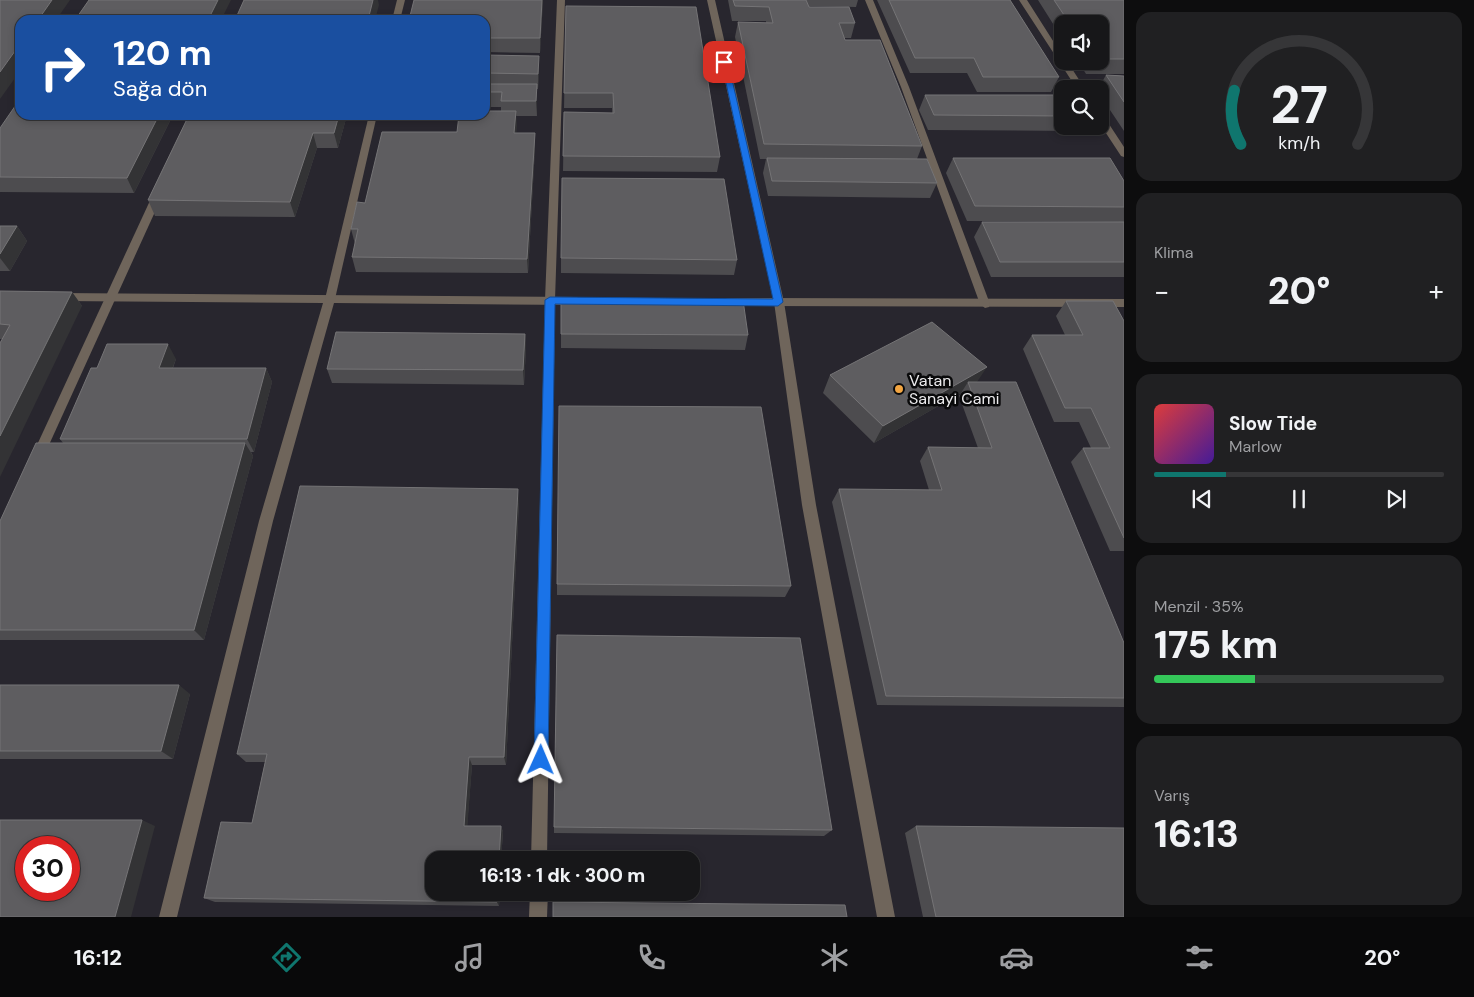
<!DOCTYPE html>
<html lang="tr">
<meta charset="utf-8">
<style>
:root{--surface:#171719;--page:#202022;--text:#f1f3f6;--muted:#9e9fa2;--line:#363638;--accent:#0f766e}
body{margin:0;font-family:"DM Sans",sans-serif;background:var(--page);color:var(--text);height:100vh;display:flex;flex-direction:column;font-size:19px;white-space:nowrap}
*{box-sizing:border-box;margin:0}
p{font-size:16px;color:var(--muted)}
.icon{flex:none;width:28px;height:28px;fill:none;stroke:currentColor;stroke-width:2;stroke-linecap:round;stroke-linejoin:round}
.map{position:relative;flex:1;overflow:hidden}
.sheet{display:flex;flex-direction:column;gap:12px;padding:12px;background:#0d0d0e;width:350px}
.sheet>*{flex:none}
.hud{position:absolute;left:15px;top:15px;width:475px;height:105px;border-radius:15px;box-shadow:0 2px 8px #0003,0 0 0 1px var(--line);background:#1a4fa0;color:#fff;overflow:hidden}
.fabs{position:absolute;left:1054px;top:15px;display:grid;gap:10px}
.fabs a{display:grid;place-items:center;width:55px;height:55px;border-radius:10px;background:var(--surface);box-shadow:0 2px 8px #0003,0 0 0 1px var(--line);font-size:25px}
.speed{position:absolute;left:15px;top:836px;display:flex;gap:10px;font-size:25px;font-weight:700;text-align:center}
.speed>*{display:grid;place-content:center;width:65px;height:65px;border-radius:50%;background:var(--surface);box-shadow:0 2px 8px #0003,0 0 0 1px var(--line);line-height:1}
.speed .limit{border:8px solid #d22;background:#fff;color:#111}
.pin{position:absolute;display:grid;place-items:center;width:42px;height:42px;color:#fff;margin:-21px;border-radius:10px;box-shadow:0 2px 8px #0006}
.me{position:absolute;width:55px;margin:-28px;rotate:1deg;stroke-linejoin:round;filter:drop-shadow(0 0 4px #0008)}
.turn{display:flex;align-items:center;gap:18px;height:105px;padding:0 15px;font-size:22px}
.turn .icon{width:65px;height:65px;stroke-width:2.5}
.turn b{display:block;font-size:35px;line-height:42px}
.big{font-size:38px;font-weight:800;line-height:1.1}
.sheet .tile{flex:1;display:flex;flex-direction:column;justify-content:center;gap:8px;min-width:0;padding:0 18px;border-radius:15px;background:var(--page)}
.sheet .dial{align-items:center;gap:0}
.dial svg{height:130px;overflow:visible;fill:none;stroke:var(--line);stroke-width:7;stroke-linecap:round;text-anchor:middle}
.dial text{fill:var(--text);stroke:none}
.song{display:flex;align-items:center;gap:15px}
.cover{width:60px;height:60px;border-radius:8px;background:linear-gradient(135deg,hsl(0 70% 55%),hsl(260 70% 35%))}
.played{height:5px;border-radius:2px;background:linear-gradient(90deg,var(--accent) 25%,var(--line) 25%)}
.keys{display:flex;justify-content:space-around;direction:ltr}
.heat{display:flex;justify-content:space-between;align-items:center;font-size:28px;direction:ltr}
.charge{height:8px;border-radius:4px;background:linear-gradient(90deg,#34c759 35%,var(--line) 0)}
.trip{position:absolute;left:425px;top:851px;width:275px;height:50px;border-radius:15px;background:var(--surface);box-shadow:0 2px 8px #0003,0 0 0 1px var(--line);font-weight:800;line-height:50px;text-align:center}
.tab-bar{display:flex;height:80px;justify-content:space-around;align-items:center;background:#09090a;color:var(--muted)}
.tab-bar .icon{width:35px;height:35px}
.tab-bar .on{color:var(--accent)}
.tab-bar b{font-size:22px;color:var(--text)}
main{display:flex;flex:1;min-height:0}
.map>svg:first-child{display:block}
</style>
<main>
<div class="map">
<svg width="1124" height="917" viewBox="0 0 1124 917">
<rect width="100%" height="100%" fill="#1f1f21"/>
<!-- built -->
<path fill="#28262e" fill-rule="evenodd" d="M0 0H1124V917H0ZM20 20H485V115H20ZM1062 24H1100V61H1062ZM1062 89H1100V126H1062ZM26 848H69V890H26ZM434 860H691V892H434Z"/>
<g fill="none" stroke-linecap="round" stroke-linejoin="round">
<!-- service -->
<g fill="#6f655b" fill-rule="evenodd">
<polygon points="59,293 577,297 582,301 577,305 334,303 273,521 177,917 159,917 259,521 323,303 59,301 54,297"/>
<polygon points="727,298 1124,299 1124,307 727,306 722,302"/>
</g>
<!-- minor -->
<g fill="#6f655b" fill-rule="evenodd">
<polygon points="397,0 405,0 400,20 392,20"/>
<polygon points="557,0 565,0 555,300 547,860 531,860 545,300"/>
<polygon points="707,0 715,0 784,302 816,505 895,917 877,917 802,505 774,302"/>
<polygon points="865,0 873,0 909,87 990,304 989,307 985,308 980,304 901,87"/>
<polygon points="1019,0 1027,0 1062,55 1062,61 1067,61 1085,89 1077,89"/>
<polygon points="1100,114 1103,115 1124,147 1124,157 1121,156 1100,124"/>
<polygon points="369,115 377,115 335,299 330,303 325,299"/>
<polygon points="159,189 164,192 43,458 41,462 33,462 31,458 154,192"/>
<polygon points="530,892 548,892 547,917 529,917"/>
</g>
</g>
<!-- wall -->
<g fill="#4d4c4f">
<polygon points="543,0 540,53 485,52 485,20"/>
<polygon points="728,0 858,0 856,7 808,6 855,23 851,38 844,38 845,40 922,146 917,159 937,183 930,198 768,196 763,173 766,159 760,159 735,37 738,22 766,23 766,21 732,21"/>
<polygon points="877,0 1010,0 1059,77 1051,92 977,92 967,73 910,73"/>
<polygon points="1038,0 1124,0 1124,74 1086,74 1078,61 1100,61 1100,24 1062,24 1062,38"/>
<polygon points="566,6 720,157 717,172 563,171 564,112 612,113 612,108 564,108"/>
<polygon points="485,55 539,70 538,89 537,89 537,116 516,116 516,133 535,133 535,148 528,273 356,272 352,257 355,244 351,229 365,203 457,132 501,111 501,107 485,107"/>
<polygon points="1106,75 1124,76 1124,131 1100,95 1100,89 1098,89"/>
<polygon points="925,95 1062,95 1062,126 1077,126 1075,131 928,130 919,110"/>
<polygon points="173,115 134,193 0,192 0,128"/>
<polygon points="189,115 347,115 338,148 317,148 295,217 155,216 148,200"/>
<polygon points="953,158 1124,181 1124,222 967,221 946,173"/>
<polygon points="982,222 1124,222 1124,277 991,277 974,237"/>
<polygon points="0,226 17,226 27,241 10,271 0,271"/>
<polygon points="561,258 737,260 734,275 561,273"/>
<polygon points="0,291 72,292 82,306 2,339 0,339"/>
<polygon points="561,299 748,335 745,350 561,348"/>
<polygon points="1066,301 1124,321 1124,551 1110,551 1071,462 1083,448 1091,448 1079,422 1054,422 1023,349 1032,335 1065,335 1056,316"/>
<polygon points="525,334 526,348 524,385 332,383 327,369"/>
<polygon points="176,359 173,368 266,368 272,382 254,452 251,452 253,456 204,640 0,640 0,521 63,443 60,439 97,368"/>
<polygon points="830,375 977,382 1124,643 1124,707 877,705 832,502 839,489 929,490 920,461 928,447 978,448 959,396 961,393 874,443 823,393"/>
<polygon points="519,502 506,765 472,765 467,826 501,826 503,832 501,860 434,860 434,892 500,892 499,906 215,902 204,898 252,823 265,762 246,762 237,754"/>
<polygon points="557,584 791,586 785,597 557,595"/>
<polygon points="0,685 190,694 173,759 0,759"/>
<polygon points="916,826 1124,917 923,917 905,833"/>
<polygon points="554,827 832,830 824,836 554,833"/>
</g>
<!-- shaded-wall -->
<g fill="#333335">
<polygon points="52,0 70,0 56,20 38,20"/>
<polygon points="218,0 231,0 221,20 208,20"/>
<polygon points="373,0 378,0 379,5 375,20 368,20"/>
<polygon points="542,0 543,0 540,53 540,38"/>
<polygon points="20,44 20,71 0,99 0,72"/>
<polygon points="539,56 539,70 538,89 538,74"/>
<polygon points="537,84 537,116 536,101"/>
<polygon points="516,111 517,126 515,148 514,133"/>
<polygon points="159,115 173,115 134,193 127,178"/>
<polygon points="339,115 347,115 338,148 334,133"/>
<polygon points="313,133 317,148 295,217 290,202"/>
<polygon points="535,133 535,148 528,273 527,259"/>
<polygon points="17,226 27,241 10,271 0,258 0,254"/>
<polygon points="72,292 82,306 0,477 0,436"/>
<polygon points="525,334 526,348 524,385 523,370"/>
<polygon points="168,344 176,359 167,382 159,368"/>
<polygon points="987,367 975,385 968,382 961,393 874,443 883,426"/>
<polygon points="266,368 272,382 254,452 247,439"/>
<polygon points="245,443 253,456 204,640 194,630"/>
<polygon points="518,489 519,502 506,765 504,757"/>
<polygon points="179,685 190,694 173,759 161,751"/>
<polygon points="469,757 472,765 467,832 464,826"/>
<polygon points="142,820 155,826 131,917 115,917"/>
<polygon points="501,826 503,832 501,860 499,860"/>
<polygon points="498,892 500,892 499,906 497,902"/>
</g>
<!-- building -->
<g fill="#5e5d60" stroke="#757476" fill-rule="evenodd">
<polygon points="0,0 52,0 38,20 20,20 20,44 0,72"/>
<polygon points="89,0 218,0 208,20 75,20"/>
<polygon points="244,0 373,0 368,20 235,20"/>
<polygon points="414,0 542,0 540,38 485,38 485,20 409,20"/>
<polygon points="733,0 806,0 809,7 849,7 855,23 839,23 845,40 880,40 922,146 764,144 738,22 773,23 769,7 735,6"/>
<polygon points="889,0 1010,0 1059,77 983,77 974,58 915,58"/>
<polygon points="1054,0 1124,0 1124,59 1100,59 1100,24 1070,24"/>
<polygon points="566,6 696,7 720,157 563,156 564,112 614,113 613,93 564,93"/>
<polygon points="485,55 539,56 538,74 485,73"/>
<polygon points="1106,75 1124,76 1124,102"/>
<polygon points="485,84 537,84 536,101 501,101 502,92 485,92"/>
<polygon points="925,95 1062,95 1062,116 934,115"/>
<polygon points="20,99 20,115 159,115 127,178 0,177 0,128"/>
<polygon points="485,111 516,111 514,133 535,133 527,259 352,257 358,229 351,229 357,202 365,203 382,132 457,132 459,115 485,115"/>
<polygon points="189,115 339,115 334,133 313,133 290,202 148,200"/>
<polygon points="767,158 927,159 937,183 772,181"/>
<polygon points="953,158 1110,158 1124,181 1124,207 975,206"/>
<polygon points="562,178 724,179 737,260 561,258"/>
<polygon points="982,222 1124,222 1124,262 1000,262"/>
<polygon points="0,226 17,226 0,254"/>
<polygon points="0,291 72,292 0,436 0,343 10,325 0,324"/>
<polygon points="561,299 743,300 748,335 561,334"/>
<polygon points="1066,301 1113,301 1124,321 1124,538 1083,448 1110,448 1091,408 1065,408 1032,335 1083,335"/>
<polygon points="932,322 987,367 883,426 830,375"/>
<polygon points="336,332 525,334 523,370 327,369"/>
<polygon points="107,344 168,344 159,368 266,368 247,439 60,439 91,368 97,368"/>
<polygon points="968,382 1016,382 1124,643 1124,698 886,696 839,489 942,490 928,447 992,448"/>
<polygon points="559,406 761,407 791,586 557,584"/>
<polygon points="36,443 245,443 194,630 0,630 0,521"/>
<polygon points="300,486 518,489 504,757 469,757 464,826 501,826 499,860 434,860 434,892 498,892 497,902 204,898 221,822 252,823 267,754 237,754"/>
<polygon points="557,635 800,638 832,830 554,827"/>
<polygon points="0,685 179,685 161,751 0,751"/>
<path d="M0 820H142L115 917H0ZM26 848H69V890H26Z"/>
<polygon points="916,826 1124,828 1124,917 936,917"/>
<polygon points="553,902 845,905 847,917 553,917"/>
</g>
<!-- route -->
<polygon fill="#1a73e8" stroke="#114b97" points="721,60 728,62 783,302 778,306 555,304 548,760 546,765 541,767 536,765 534,760 545,300 550,297 773,299"/>
<!-- markers -->
<circle fill="#f2a542" stroke="#09090a" stroke-width="2" cx="899" cy="389" r="5"/>
<g text-anchor="middle" dominant-baseline="central" stroke-width="5" stroke-linejoin="round" paint-order="stroke">
<!-- poi labels -->
<g font-size="16" fill="#edecee" stroke="#09090a" text-anchor="start">
<text x="909" y="380">Vatan<tspan x="909" dy="18">Sanayi Cami</tspan></text>
</g>
</g>
</svg>
<div class="fabs">
<a><svg class="icon" aria-label="sound" viewBox="0 0 24 24"><path d="M4 9h4l5-4v14l-5-4H4zM17 9q2 3 0 6"/></svg></a>
<a><svg class="icon" aria-label="search" viewBox="0 0 24 24"><circle cx="10" cy="10" r="6"/><path d="M15 15l6 6"/></svg></a>
</div>
<div class="speed"><div class="limit">30</div></div>
<div class="pin" style="left:724px;top:62px;background:#d93025"><svg class="icon" aria-label="arrive" viewBox="0 0 24 24"><path d="M6 21V4h12l-3 4 3 4H6"/></svg></div>
<svg class="me" style="left:541px;top:760px" viewBox="-20 -20 40 40"><path d="M0-17L14 15 0 8-14 15z" fill="#1a73e8" stroke="#fff" stroke-width="4"/></svg>
<div class="trip">16:13 · 1 dk · 300 m</div>
<div class="hud">
<div class="turn"><svg class="icon" aria-label="right" viewBox="0 0 24 24"><path d="M7 20v-9h11M14 6l5 5-5 5"/></svg><div><b>120 m</b>Sağa dön</div></div>
</div>
</div>
<section class="sheet">
<div class="tile dial"><svg viewBox="0 0 100 80">
<path d="M14 69A42 42 0 1 1 86 69"/>
<path d="M14 69A42 42 0 0 1 10 36" stroke="#0f766e"/>
<text x="50" y="56" font-size="32" font-weight="700">27</text>
<text x="50" y="72" font-size="11">km/h</text>
</svg></div>
<div class="tile"><p>Klima</p>
<div class="heat"><a>−</a><b class="big">20°</b><a>+</a></div>
</div>
<div class="tile">
<div class="song"><i class="cover"></i><div><b>Slow Tide</b><p>Marlow</p></div></div>
<div class="played"></div>
<div class="keys"><svg class="icon" aria-label="previous" viewBox="0 0 24 24"><path d="M18 5L8 12l10 7zM5 5v14"/></svg><svg class="icon" aria-label="pause" viewBox="0 0 24 24"><path d="M8 5v14M16 5v14"/></svg><svg class="icon" aria-label="next" viewBox="0 0 24 24"><path d="M6 5l10 7-10 7zM19 5v14"/></svg></div>
</div>
<div class="tile"><p>Menzil · 35%</p><b class="big">175 km</b><div class="charge"></div></div>
<div class="tile"><p>Varış</p><b class="big">16:13</b></div>
</section>
</main>
<nav class="tab-bar">
<b>16:12</b>
<svg class="icon on" aria-label="directions" viewBox="0 0 24 24"><path d="M12 3l9 9-9 9-9-9zM9 14v-3h6M13 9l2 2-2 2"/></svg>
<svg class="icon" aria-label="music" viewBox="0 0 24 24"><path d="M9 18V5l10-2v13"/><circle cx="6" cy="18" r="3"/><circle cx="16" cy="16" r="3"/></svg>
<svg class="icon" aria-label="phone" viewBox="0 0 24 24"><path d="M5 4h4l2 5-3 2q2 4 5 5l2-3 5 2v4C11 20 4 13 5 4z"/></svg>
<svg class="icon" aria-label="climate" viewBox="0 0 24 24"><path d="M12 3v18M4 7l16 10M4 17L20 7"/></svg>
<svg class="icon" aria-label="car" viewBox="0 0 24 24"><path d="M5 17H2v-5l4-1 3-4h7l3 4 3 1v5h-3M9 17h6M6 11h13"/><circle cx="7" cy="17" r="2"/><circle cx="17" cy="17" r="2"/></svg>
<svg class="icon" aria-label="filters" viewBox="0 0 24 24"><path d="M4 7h16M4 17h16"/><circle cx="9" cy="7" r="2"/><circle cx="15" cy="17" r="2"/></svg>
<b>20°</b>
</nav>
